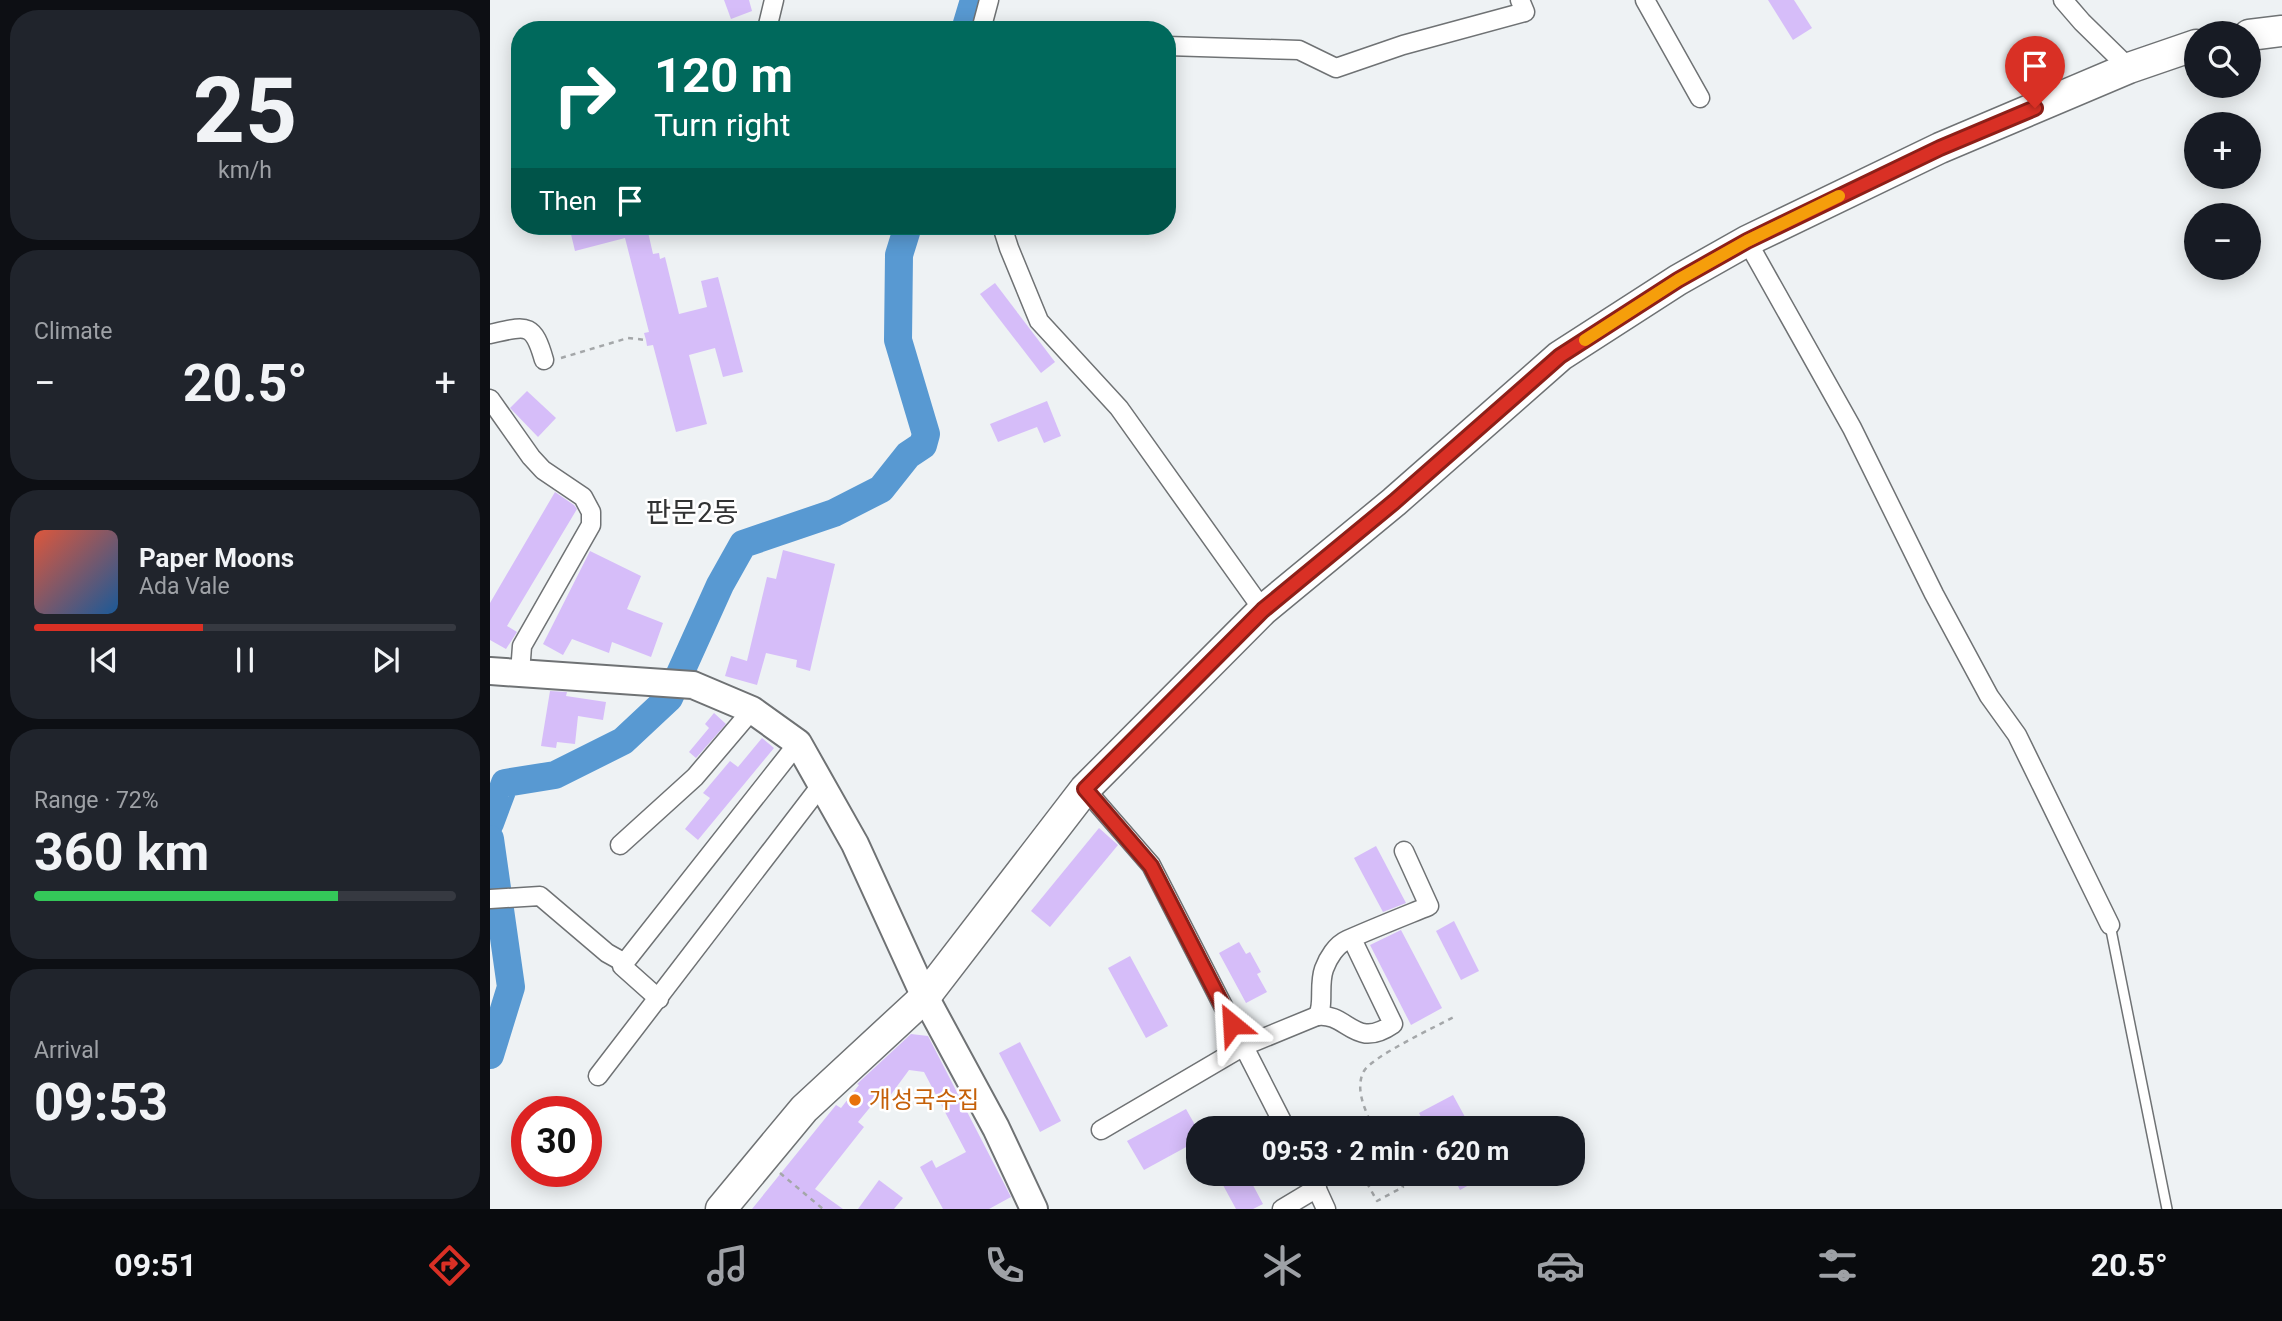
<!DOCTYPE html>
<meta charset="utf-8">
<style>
:root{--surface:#171b24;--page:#20242c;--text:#f1f3f6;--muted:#9ea1a6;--line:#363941;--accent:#d93025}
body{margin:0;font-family:Roboto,"Noto Sans KR",sans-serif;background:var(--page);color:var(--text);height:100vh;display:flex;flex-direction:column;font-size:26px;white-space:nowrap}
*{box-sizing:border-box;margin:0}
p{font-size:23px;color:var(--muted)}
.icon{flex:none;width:38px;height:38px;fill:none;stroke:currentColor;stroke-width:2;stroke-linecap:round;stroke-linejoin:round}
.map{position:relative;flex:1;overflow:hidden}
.details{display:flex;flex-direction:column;gap:10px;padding:10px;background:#0d0f14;width:490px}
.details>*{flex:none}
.banner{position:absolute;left:21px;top:21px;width:665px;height:214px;border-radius:28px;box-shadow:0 4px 18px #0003;background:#00695c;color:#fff;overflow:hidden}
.fabs{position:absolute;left:1694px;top:21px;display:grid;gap:14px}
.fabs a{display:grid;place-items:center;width:77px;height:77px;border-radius:50%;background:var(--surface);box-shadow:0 4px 18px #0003;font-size:35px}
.speed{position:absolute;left:21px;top:1096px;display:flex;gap:14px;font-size:35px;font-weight:700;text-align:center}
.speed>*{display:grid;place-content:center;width:91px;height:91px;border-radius:50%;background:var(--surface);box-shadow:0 4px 18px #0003;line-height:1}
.speed .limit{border:10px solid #d22;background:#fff;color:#111}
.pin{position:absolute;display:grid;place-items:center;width:60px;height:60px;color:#fff;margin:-72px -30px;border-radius:50% 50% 50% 0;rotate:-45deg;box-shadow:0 0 7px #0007}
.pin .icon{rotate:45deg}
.me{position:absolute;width:77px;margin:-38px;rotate:333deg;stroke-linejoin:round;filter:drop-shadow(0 0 5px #0008)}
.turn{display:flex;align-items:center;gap:24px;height:147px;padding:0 28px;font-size:32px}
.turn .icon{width:91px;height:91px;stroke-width:2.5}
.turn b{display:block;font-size:49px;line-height:60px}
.then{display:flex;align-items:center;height:66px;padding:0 28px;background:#0003;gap:14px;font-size:26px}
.big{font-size:52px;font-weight:700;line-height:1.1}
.details .tile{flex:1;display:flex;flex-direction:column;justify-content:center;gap:10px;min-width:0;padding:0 24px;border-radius:28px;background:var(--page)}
.details .dial{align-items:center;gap:0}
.dial b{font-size:91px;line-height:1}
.song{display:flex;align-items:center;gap:21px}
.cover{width:84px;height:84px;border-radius:10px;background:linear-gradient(135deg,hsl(10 70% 55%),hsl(210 70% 35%))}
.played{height:7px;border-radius:4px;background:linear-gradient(90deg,var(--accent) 40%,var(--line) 40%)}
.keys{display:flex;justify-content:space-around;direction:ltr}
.heat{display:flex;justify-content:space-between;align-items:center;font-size:38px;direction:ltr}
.charge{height:10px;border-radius:5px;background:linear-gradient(90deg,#34c759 72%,var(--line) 0)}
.trip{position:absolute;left:696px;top:1116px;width:399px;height:70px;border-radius:28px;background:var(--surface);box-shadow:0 4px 18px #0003;font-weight:700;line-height:70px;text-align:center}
.menu{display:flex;height:112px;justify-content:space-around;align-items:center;background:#090b0e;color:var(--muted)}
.menu .icon{width:49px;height:49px}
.menu .active{color:var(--accent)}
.menu b{font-size:32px;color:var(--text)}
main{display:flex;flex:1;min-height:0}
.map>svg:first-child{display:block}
</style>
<main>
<section class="details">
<div class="tile dial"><b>25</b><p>km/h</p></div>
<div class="tile"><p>Climate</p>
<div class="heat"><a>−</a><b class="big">20.5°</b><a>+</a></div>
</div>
<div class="tile">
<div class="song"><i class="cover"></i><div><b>Paper Moons</b><p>Ada Vale</p></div></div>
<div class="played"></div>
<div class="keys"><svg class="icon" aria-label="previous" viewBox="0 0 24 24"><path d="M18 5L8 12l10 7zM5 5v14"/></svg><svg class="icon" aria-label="pause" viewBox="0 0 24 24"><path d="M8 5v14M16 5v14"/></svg><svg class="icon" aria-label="next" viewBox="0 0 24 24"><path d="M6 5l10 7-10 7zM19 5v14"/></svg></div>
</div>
<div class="tile"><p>Range · 72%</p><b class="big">360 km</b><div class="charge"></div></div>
<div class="tile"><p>Arrival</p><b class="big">09:53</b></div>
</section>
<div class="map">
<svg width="1792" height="1209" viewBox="0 0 1792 1209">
<rect width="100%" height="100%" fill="#eef2f4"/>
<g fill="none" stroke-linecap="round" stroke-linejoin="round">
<!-- river -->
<g stroke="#5899d2" stroke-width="28">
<polyline points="475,30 484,0"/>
<polyline points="0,823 15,783 65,775 133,741 179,698 230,585 253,544 344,513 391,489 418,455 433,445 436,434 408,340 409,255 418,226"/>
<polyline points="0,839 21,987 0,1055"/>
</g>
</g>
<!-- building -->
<g fill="#d6bdf9">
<polygon points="234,0 259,0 262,11 241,19"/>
<polygon points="1278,0 1304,0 1322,28 1303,40"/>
<polygon points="95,226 165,226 166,230 158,232 163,254 169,253 170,259 175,257 189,314 217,307 211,281 228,277 253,372 233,377 225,348 199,355 217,424 186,432 163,345 157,346 156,340 154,333 159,332 135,238 85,251 80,230"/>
<polygon points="505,283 565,362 551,373 490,294"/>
<polygon points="37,391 66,418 48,437 20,408"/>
<polygon points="557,401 571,436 554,443 547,427 508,442 500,424"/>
<polygon points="65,492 84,505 87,509 17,626 27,632 16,649 0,640 0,603"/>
<polygon points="293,550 345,564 320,671 306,667 307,660 276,653 267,685 235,676 241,656 257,661 277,577 286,579"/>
<polygon points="100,551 151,576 137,609 173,623 161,657 122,642 119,653 82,639 73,655 53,644"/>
<polygon points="60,691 77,692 76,696 116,702 113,720 88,716 85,744 67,742 66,748 51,746"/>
<polygon points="224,713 236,724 206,758 199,752 219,728 215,724"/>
<polygon points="272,738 284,748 208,840 195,829 220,798 213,793 240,761 248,767"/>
<polygon points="609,828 628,845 560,927 541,911"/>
<polygon points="886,846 916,903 893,912 864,858"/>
<polygon points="964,921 989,971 971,980 946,931"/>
<polygon points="911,930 952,1008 921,1025 880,945"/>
<polygon points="749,942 756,954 760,952 771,972 767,974 777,992 756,1003 729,953"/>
<polygon points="640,956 678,1026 656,1038 618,968"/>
<polygon points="421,1034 438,1036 521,1197 499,1209 453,1209 430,1167 442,1160 446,1168 476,1152 434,1072 419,1070 394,1104 387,1099 368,1122 374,1127 325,1189 353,1209 262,1209 346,1105 351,1108 369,1085 367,1084"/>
<polygon points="530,1042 571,1121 550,1132 509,1053"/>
<polygon points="963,1095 975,1117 962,1124 965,1129 937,1129 929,1113"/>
<polygon points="696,1109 709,1132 709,1140 654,1170 637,1141"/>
<polygon points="727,1174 757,1174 773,1204 763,1209 746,1209"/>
<polygon points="962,1174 999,1174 970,1190"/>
<polygon points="389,1180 413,1198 404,1209 368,1209"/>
</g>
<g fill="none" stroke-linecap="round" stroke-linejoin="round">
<!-- lane casing -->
<g stroke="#6f7274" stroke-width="12">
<polyline id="lane" points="1620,925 1677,1209"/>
</g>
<!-- street casing -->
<g stroke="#6f7274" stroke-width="21">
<g id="street">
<polyline points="1155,0 1210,98"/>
<polyline points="1573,0 1592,22 1639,68"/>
<polyline points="277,29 284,0"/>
<polyline points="491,30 499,0"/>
<polyline points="677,46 809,50 846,68 913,45 1035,12 1030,0"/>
<polyline points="512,226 519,248 549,321 629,408 773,610"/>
<polyline points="1257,241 1362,428 1444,594 1499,696 1527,735 1620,925"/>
<path d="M0 334C36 326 43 321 54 360"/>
<polyline points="0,399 41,457 53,470 93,497 101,512 101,525 32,646 30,673"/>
<polyline points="595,789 661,865 796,1129"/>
<polyline points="130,845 205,777 262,710"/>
<polyline points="0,899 50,896 117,953 135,963"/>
<path d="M862 939 903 1024C864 1051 858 1012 827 1016 835 1006 828 986 834 969 838 958 846 945 857 940 884 928 912 917 939 906L914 851"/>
<polyline points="169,999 132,966 308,743"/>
<polyline points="108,1076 332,784"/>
<polyline points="611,1130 754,1046 827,1016"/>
<polyline points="820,1174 836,1209"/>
<polyline points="792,1209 827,1188"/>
</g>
</g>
<!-- secondary casing -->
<g stroke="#6f7274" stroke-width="30">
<polyline id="secondary" points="0,671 203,685 262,710 308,743 365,844 435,997 506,1128 544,1209"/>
</g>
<!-- primary casing -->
<g stroke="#6f7274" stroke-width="33">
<g id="primary">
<polyline points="1759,35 1792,31"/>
<polyline points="231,1209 314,1109 435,997 595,789 773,610 904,502 1070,356 1188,280 1257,241 1450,148 1639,68 1706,45"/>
</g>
</g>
<!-- path -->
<g stroke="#a4a7a9" stroke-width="2.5" stroke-dasharray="5 5" stroke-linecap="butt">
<polyline points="71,358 138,338 156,340"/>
<path d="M884 1129C876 1112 864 1089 874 1071 883 1056 947 1026 964 1017"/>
<polyline points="290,1173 333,1209"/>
<polyline points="872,1174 887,1201 913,1187 907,1174"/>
<polyline points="843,1181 858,1174"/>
</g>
<!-- lane -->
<use href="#lane" stroke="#fff" stroke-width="9"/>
<!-- street -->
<use href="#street" stroke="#fff" stroke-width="18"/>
<!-- secondary -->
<use href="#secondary" stroke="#fff" stroke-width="26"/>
<!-- primary -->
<use href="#primary" stroke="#fff" stroke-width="30"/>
</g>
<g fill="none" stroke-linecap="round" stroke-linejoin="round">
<!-- route casing -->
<g stroke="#8d1f18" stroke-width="18">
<polyline id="route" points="742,1024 661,866 595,789 773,610 904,502 1070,356 1188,280 1257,241 1450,148 1545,108"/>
</g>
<!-- route -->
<use href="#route" stroke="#d93025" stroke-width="12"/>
<!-- slow -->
<polyline stroke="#f59e0b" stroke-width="12" points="1095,340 1188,280 1257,241 1349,196"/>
</g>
<!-- markers -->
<circle fill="#e8710a" stroke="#fff" stroke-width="2.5" cx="365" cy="1100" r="7"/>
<g text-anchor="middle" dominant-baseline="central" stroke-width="5" stroke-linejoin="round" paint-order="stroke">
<!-- food labels -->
<g font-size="24" fill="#c56008" stroke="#fff" text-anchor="start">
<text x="379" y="1100">개성국수집</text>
</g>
<!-- quarter labels -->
<g font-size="28" fill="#323334" stroke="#fff">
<text x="202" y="512">판문2동</text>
</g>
</g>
</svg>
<div class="fabs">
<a><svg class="icon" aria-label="search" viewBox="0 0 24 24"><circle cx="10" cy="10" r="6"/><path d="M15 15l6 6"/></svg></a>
<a>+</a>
<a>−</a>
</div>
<div class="speed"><div class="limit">30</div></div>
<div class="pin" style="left:1545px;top:108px;background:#d93025"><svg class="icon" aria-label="arrive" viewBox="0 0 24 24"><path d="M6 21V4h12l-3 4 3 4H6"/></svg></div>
<svg class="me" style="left:742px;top:1024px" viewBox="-20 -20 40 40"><path d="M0-17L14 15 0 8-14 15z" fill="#d93025" stroke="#fff" stroke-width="4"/></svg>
<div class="trip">09:53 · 2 min · 620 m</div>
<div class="banner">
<div class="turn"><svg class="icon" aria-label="right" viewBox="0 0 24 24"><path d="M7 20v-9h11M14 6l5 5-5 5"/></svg><div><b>120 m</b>Turn right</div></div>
<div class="then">Then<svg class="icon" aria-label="arrive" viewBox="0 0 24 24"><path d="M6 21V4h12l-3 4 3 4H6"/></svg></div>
</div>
</div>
</main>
<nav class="menu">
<b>09:51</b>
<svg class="icon active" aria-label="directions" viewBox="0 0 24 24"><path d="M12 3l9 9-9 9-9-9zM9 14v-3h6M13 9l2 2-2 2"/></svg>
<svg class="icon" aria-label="music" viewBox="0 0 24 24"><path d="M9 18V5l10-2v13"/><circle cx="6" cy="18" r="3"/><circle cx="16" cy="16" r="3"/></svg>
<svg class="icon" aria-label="phone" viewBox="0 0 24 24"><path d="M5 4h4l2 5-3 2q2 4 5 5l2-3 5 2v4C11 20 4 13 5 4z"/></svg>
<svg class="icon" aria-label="climate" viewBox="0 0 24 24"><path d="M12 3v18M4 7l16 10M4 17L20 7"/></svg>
<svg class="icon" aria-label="car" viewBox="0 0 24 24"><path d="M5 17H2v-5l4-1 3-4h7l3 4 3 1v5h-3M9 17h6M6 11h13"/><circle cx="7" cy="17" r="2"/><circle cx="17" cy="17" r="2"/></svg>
<svg class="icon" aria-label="filters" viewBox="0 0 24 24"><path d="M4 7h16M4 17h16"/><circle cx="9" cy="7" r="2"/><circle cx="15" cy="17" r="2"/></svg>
<b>20.5°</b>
</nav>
